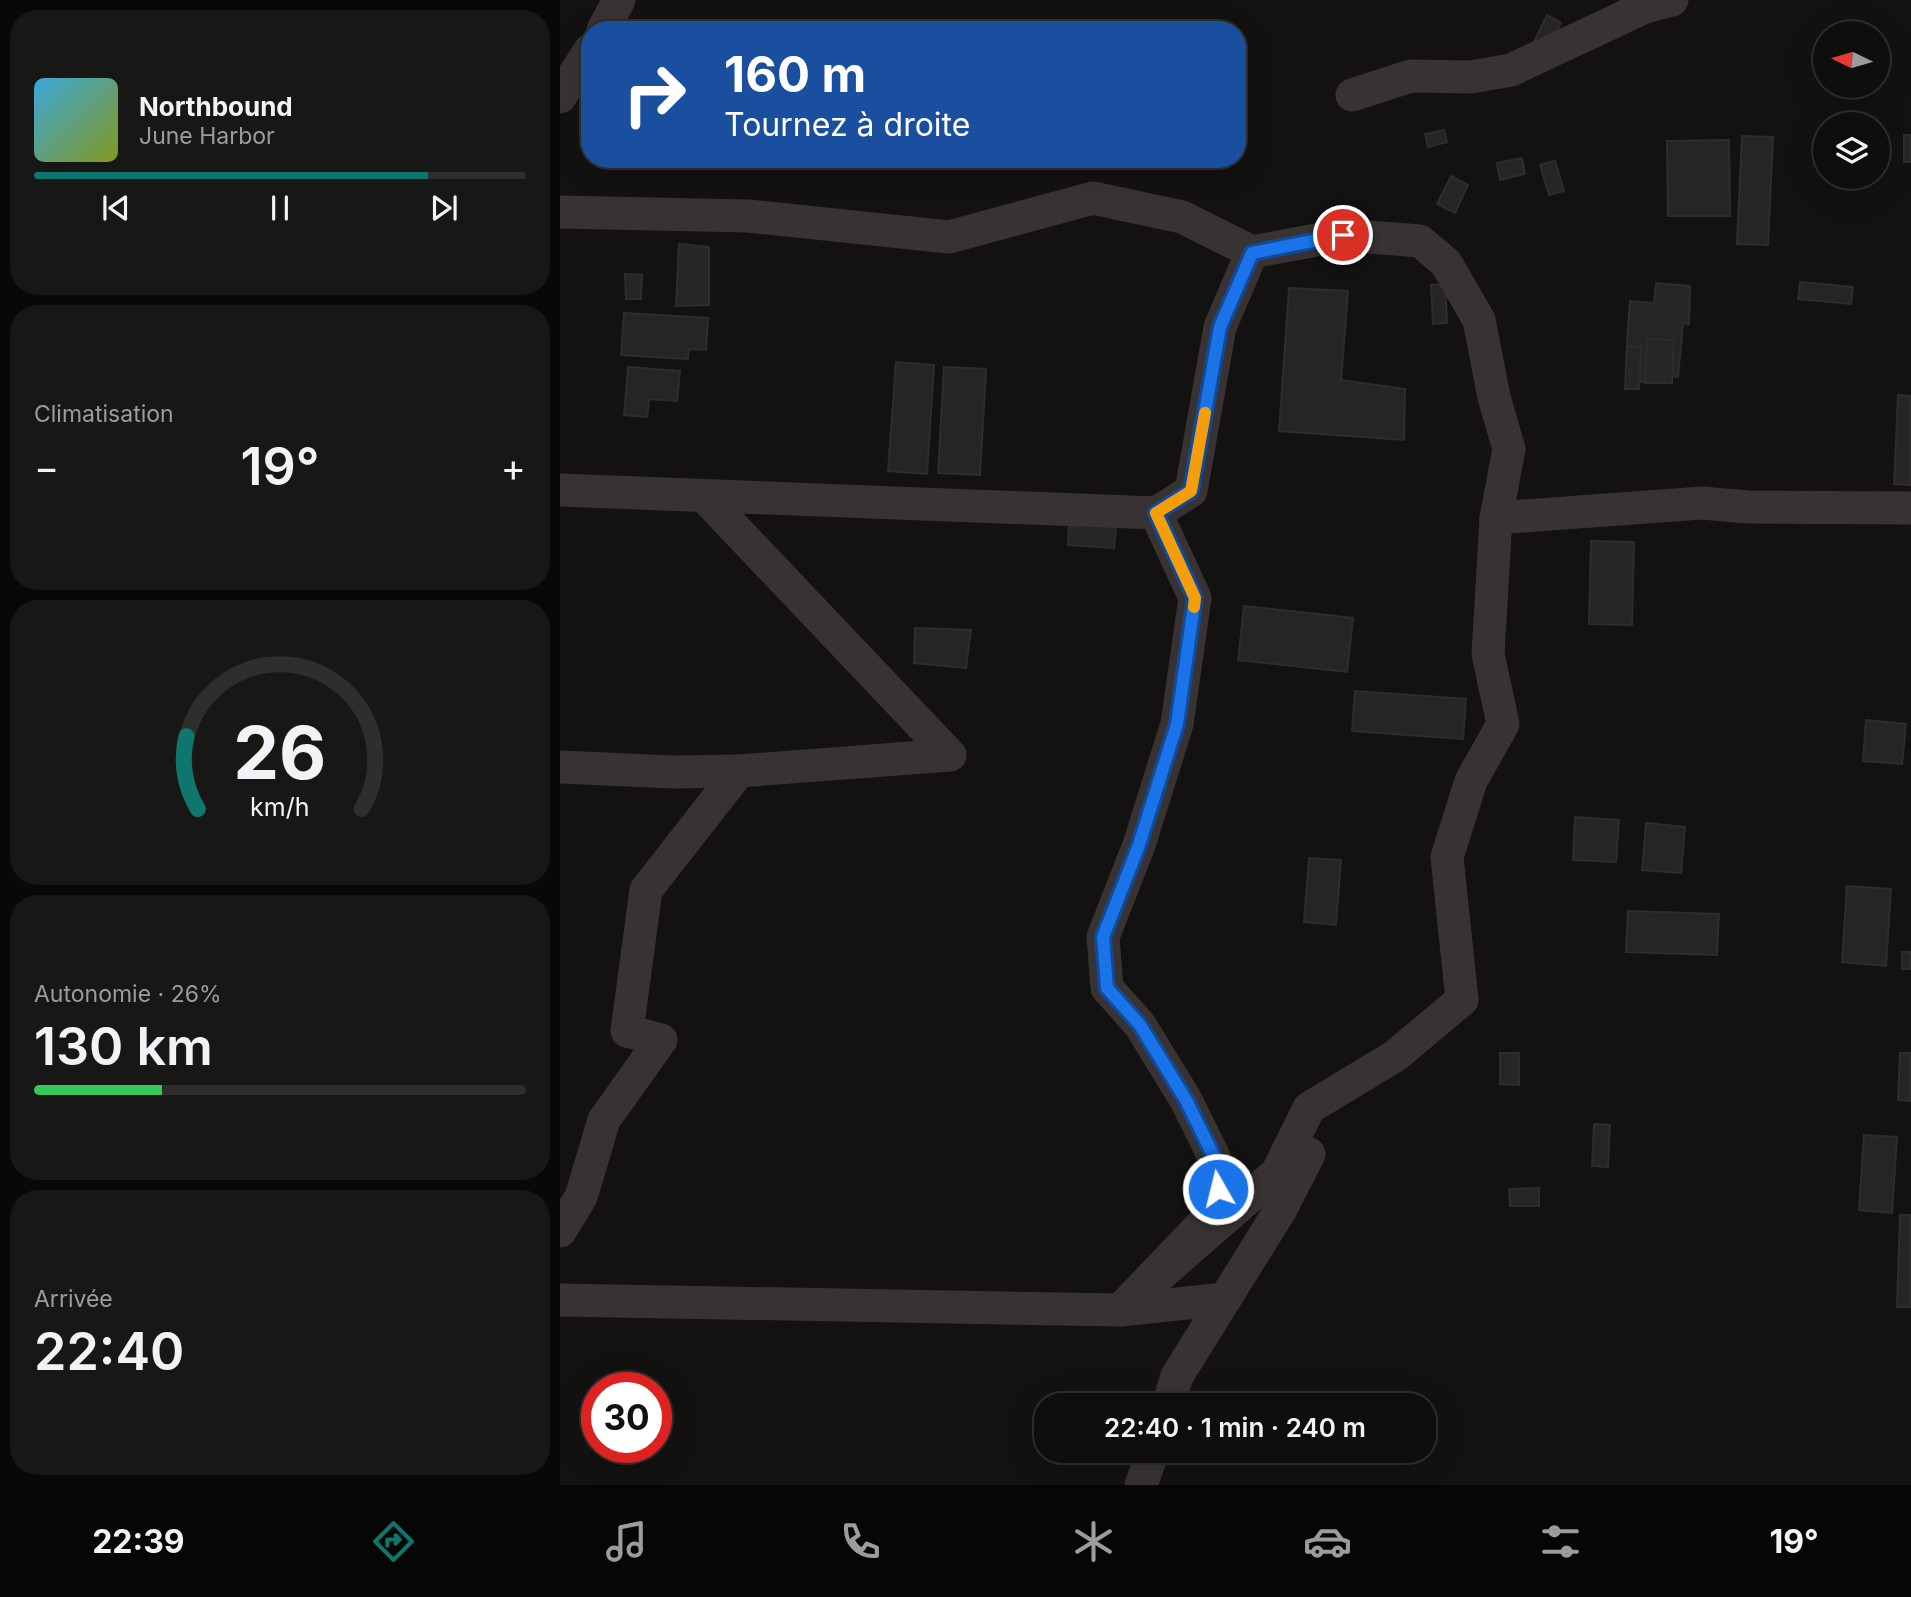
<!DOCTYPE html>
<html lang="fr">
<meta charset="utf-8">
<style>
:root{--surface:#0e0e0d;--page:#171716;--text:#f1f3f6;--muted:#9b9c9d;--line:#2e2e2e;--accent:#0f766e}
body{margin:0;font-family:Inter,sans-serif;background:var(--page);color:var(--text);height:100vh;display:flex;flex-direction:column;font-size:26px;white-space:nowrap}
*{box-sizing:border-box;margin:0}
p{font-size:23px;color:var(--muted)}
.icon{flex:none;width:38px;height:38px;fill:none;stroke:currentColor;stroke-width:2;stroke-linecap:round;stroke-linejoin:round}
.map{position:relative;flex:1;overflow:hidden}
.sheet{display:flex;flex-direction:column;gap:10px;padding:10px;background:#080807;width:560px}
.sheet>*{flex:none}
.guide{position:absolute;left:21px;top:21px;width:665px;height:147px;border-radius:28px;box-shadow:0 7px 28px #0002,0 0 0 2px var(--line);background:#1a4fa0;color:#fff;overflow:hidden}
.needle{width:46px;rotate:275deg}
.fabs{position:absolute;left:1253px;top:21px;display:grid;gap:14px}
.fabs a{display:grid;place-items:center;width:77px;height:77px;border-radius:50%;background:var(--surface);box-shadow:0 7px 28px #0002,0 0 0 2px var(--line);font-size:35px}
.speed{position:absolute;left:21px;top:1372px;display:flex;gap:14px;font-size:35px;font-weight:700;text-align:center}
.speed>*{display:grid;place-content:center;width:91px;height:91px;border-radius:50%;background:var(--surface);box-shadow:0 7px 28px #0002,0 0 0 2px var(--line);line-height:1}
.speed .limit{border:10px solid #d22;background:#fff;color:#111}
.pin{position:absolute;display:grid;place-items:center;width:60px;height:60px;color:#fff;margin:-30px;border:4px solid #fff;border-radius:50%;box-shadow:0 2px 7px #0007}
.me{position:absolute;width:77px;margin:-38px;rotate:352deg;stroke-linejoin:round;filter:drop-shadow(0 0 5px #0008)}
.turn{display:flex;align-items:center;gap:24px;height:147px;padding:0 28px;font-size:32px}
.turn .icon{width:91px;height:91px;stroke-width:2.5}
.turn b{display:block;font-size:49px;line-height:60px}
.big{font-size:52px;font-weight:600;line-height:1.1}
.sheet .tile{flex:1;display:flex;flex-direction:column;justify-content:center;gap:10px;min-width:0;padding:0 24px;border-radius:28px;background:var(--page)}
.sheet .dial{align-items:center;gap:0}
.dial svg{height:182px;overflow:visible;fill:none;stroke:var(--line);stroke-width:7;stroke-linecap:round;text-anchor:middle}
.dial text{fill:var(--text);stroke:none}
.song{display:flex;align-items:center;gap:21px}
.cover{width:84px;height:84px;border-radius:10px;background:linear-gradient(135deg,hsl(200 70% 55%),hsl(70 70% 35%))}
.played{height:7px;border-radius:4px;background:linear-gradient(90deg,var(--accent) 80%,var(--line) 80%)}
.keys{display:flex;justify-content:space-around;direction:ltr}
.heat{display:flex;justify-content:space-between;align-items:center;font-size:38px;direction:ltr}
.charge{height:10px;border-radius:5px;background:linear-gradient(90deg,#34c759 26%,var(--line) 0)}
.trip{position:absolute;left:474px;top:1393px;width:402px;height:70px;border-radius:28px;background:var(--surface);box-shadow:0 7px 28px #0002,0 0 0 2px var(--line);font-weight:600;line-height:70px;text-align:center}
.dock{display:flex;height:112px;justify-content:space-around;align-items:center;background:#060605;color:var(--muted)}
.dock .icon{width:49px;height:49px}
.dock .selected{color:var(--accent)}
.dock b{font-size:32px;color:var(--text)}
main{display:flex;flex:1;min-height:0}
.map>svg:first-child{display:block}
</style>
<main>
<section class="sheet">
<div class="tile">
<div class="song"><i class="cover"></i><div><b>Northbound</b><p>June Harbor</p></div></div>
<div class="played"></div>
<div class="keys"><svg class="icon" aria-label="previous" viewBox="0 0 24 24"><path d="M18 5L8 12l10 7zM5 5v14"/></svg><svg class="icon" aria-label="pause" viewBox="0 0 24 24"><path d="M8 5v14M16 5v14"/></svg><svg class="icon" aria-label="next" viewBox="0 0 24 24"><path d="M6 5l10 7-10 7zM19 5v14"/></svg></div>
</div>
<div class="tile"><p>Climatisation</p>
<div class="heat"><a>−</a><b class="big">19°</b><a>+</a></div>
</div>
<div class="tile dial"><svg viewBox="0 0 100 80">
<path d="M14 69A42 42 0 1 1 86 69"/>
<path d="M14 69A42 42 0 0 1 9 37" stroke="#0f766e"/>
<text x="50" y="56" font-size="32" font-weight="700">26</text>
<text x="50" y="72" font-size="11">km/h</text>
</svg></div>
<div class="tile"><p>Autonomie · 26%</p><b class="big">130 km</b><div class="charge"></div></div>
<div class="tile"><p>Arrivée</p><b class="big">22:40</b></div>
</section>
<div class="map">
<svg width="1351" height="1485" viewBox="0 0 1351 1485">
<rect width="100%" height="100%" fill="#131211"/>
<!-- building -->
<g fill="#272524" stroke="#2f2d2b" stroke-width="2">
<polygon points="987,15 1001,23 987,51 973,44"/>
<polygon points="884,130 887,142 868,147 865,134"/>
<rect x="1344" y="135" width="7" height="27"/>
<polygon points="1182,136 1213,137 1208,245 1177,244"/>
<polygon points="1169,140 1170,216 1108,216 1107,141"/>
<polygon points="962,158 965,174 940,180 937,163"/>
<polygon points="995,161 1004,191 989,195 980,165"/>
<polygon points="891,176 908,185 895,213 877,204"/>
<polygon points="119,244 149,247 149,305 116,306"/>
<polygon points="65,274 82,275 81,299 66,299"/>
<polygon points="1240,282 1293,287 1291,304 1238,299"/>
<polygon points="1096,283 1130,286 1129,324 1123,323 1118,377 1094,373 1093,383 1072,381 1067,341 1070,301 1094,303"/>
<polygon points="885,284 887,323 873,324 871,285"/>
<polygon points="729,288 788,291 781,380 845,389 844,440 719,431"/>
<polygon points="64,313 148,318 146,350 129,349 128,359 61,355"/>
<polygon points="1087,339 1114,340 1112,383 1085,383"/>
<polygon points="1067,346 1081,347 1079,389 1065,389"/>
<polygon points="336,362 374,365 367,474 328,471"/>
<polygon points="68,367 120,371 117,401 89,399 87,417 64,415"/>
<polygon points="384,367 426,369 420,475 378,473"/>
<polygon points="1338,395 1351,396 1351,485 1334,484"/>
<polygon points="509,522 556,526 554,548 508,545"/>
<polygon points="1031,541 1074,542 1072,625 1029,624"/>
<polygon points="684,606 793,618 787,672 678,660"/>
<polygon points="355,628 411,630 406,668 354,663"/>
<polygon points="795,691 906,699 903,739 792,731"/>
<polygon points="1306,720 1346,724 1342,764 1303,761"/>
<polygon points="1015,817 1059,820 1056,862 1013,860"/>
<polygon points="1086,823 1125,827 1121,873 1082,870"/>
<polygon points="749,858 781,860 776,925 744,922"/>
<polygon points="1287,886 1331,889 1326,966 1282,962"/>
<polygon points="1068,911 1159,914 1157,955 1066,952"/>
<rect x="1342" y="952" width="9" height="17"/>
<polygon points="940,1053 959,1053 959,1085 940,1084"/>
<polygon points="1340,1053 1351,1053 1351,1101 1338,1100"/>
<polygon points="1034,1124 1050,1125 1048,1167 1032,1166"/>
<polygon points="1304,1135 1337,1137 1332,1213 1299,1210"/>
<polygon points="979,1188 979,1206 950,1206 949,1189"/>
<polygon points="1340,1215 1351,1215 1351,1307 1337,1307"/>
</g>
<g fill="none" stroke-linecap="round" stroke-linejoin="round">
<!-- street -->
<g stroke="#383332" stroke-width="33">
<polyline points="43,30 59,0"/>
<polyline points="792,95 851,76 911,77 951,70 1085,7 1112,0"/>
<polyline points="0,97 30,50"/>
<polyline points="0,212 188,216 389,237 533,198 622,217 692,252"/>
<polygon points="783,235 860,241 886,263 919,320 934,397 949,449 936,518 928,654 943,724 911,781 887,857 902,1000 835,1056 749,1108 717,1173 560,1310 656,1210 660,1169 626,1100 580,1025 547,988 543,937 579,845 617,724 635,598 596,513 631,491 660,327 692,252"/>
<polyline points="0,490 596,513"/>
<polyline points="936,518 1142,503 1188,507 1351,508"/>
<polyline points="0,767 114,772 179,771"/>
<polyline points="0,1231 21,1197 44,1120 101,1040 67,1031 86,890 179,771 390,755 144,496"/>
<polyline points="0,1300 560,1310 665,1299"/>
<polyline points="608,1405 617,1376 721,1209 749,1154"/>
<polyline points="581,1485 593,1451"/>
</g>
</g>
<g fill="none" stroke-linecap="round" stroke-linejoin="round">
<!-- route casing -->
<g stroke="#114b97" stroke-width="18">
<polyline id="route" points="658,1189 660,1169 626,1100 580,1025 547,988 543,937 579,845 617,724 635,598 596,513 631,491 660,327 692,253 783,235"/>
</g>
<!-- route -->
<use href="#route" stroke="#1a73e8" stroke-width="12"/>
<!-- slow -->
<polyline stroke="#f59e0b" stroke-width="12" points="634,607 635,598 596,513 631,491 645,413"/>
</g>
</svg>
<div class="fabs">
<a><svg class="needle" viewBox="-14 -14 28 28"><path d="M0-13l5 13h-10z" fill="#e53935"/><path d="M0 13l5-13h-10z" fill="#9b9c9d"/></svg></a>
<a><svg class="icon" aria-label="layers" viewBox="0 0 24 24"><path d="M12 4l9 5-9 5-9-5zM3 14l9 5 9-5"/></svg></a>
</div>
<div class="speed"><div class="limit">30</div></div>
<div class="pin" style="left:783px;top:235px;background:#d93025"><svg class="icon" aria-label="arrive" viewBox="0 0 24 24"><path d="M6 21V4h12l-3 4 3 4H6"/></svg></div>
<svg class="me" style="left:658px;top:1189px" viewBox="-20 -20 40 40"><circle r="17" fill="#1a73e8" stroke="#fff" stroke-width="3"/><path d="M0-11L8 9 0 5-8 9z" fill="#fff"/></svg>
<div class="trip">22:40 · 1 min · 240 m</div>
<div class="guide">
<div class="turn"><svg class="icon" aria-label="right" viewBox="0 0 24 24"><path d="M7 20v-9h11M14 6l5 5-5 5"/></svg><div><b>160 m</b>Tournez à droite</div></div>
</div>
</div>
</main>
<nav class="dock">
<b>22:39</b>
<svg class="icon selected" aria-label="directions" viewBox="0 0 24 24"><path d="M12 3l9 9-9 9-9-9zM9 14v-3h6M13 9l2 2-2 2"/></svg>
<svg class="icon" aria-label="music" viewBox="0 0 24 24"><path d="M9 18V5l10-2v13"/><circle cx="6" cy="18" r="3"/><circle cx="16" cy="16" r="3"/></svg>
<svg class="icon" aria-label="phone" viewBox="0 0 24 24"><path d="M5 4h4l2 5-3 2q2 4 5 5l2-3 5 2v4C11 20 4 13 5 4z"/></svg>
<svg class="icon" aria-label="climate" viewBox="0 0 24 24"><path d="M12 3v18M4 7l16 10M4 17L20 7"/></svg>
<svg class="icon" aria-label="car" viewBox="0 0 24 24"><path d="M5 17H2v-5l4-1 3-4h7l3 4 3 1v5h-3M9 17h6M6 11h13"/><circle cx="7" cy="17" r="2"/><circle cx="17" cy="17" r="2"/></svg>
<svg class="icon" aria-label="filters" viewBox="0 0 24 24"><path d="M4 7h16M4 17h16"/><circle cx="9" cy="7" r="2"/><circle cx="15" cy="17" r="2"/></svg>
<b>19°</b>
</nav>
